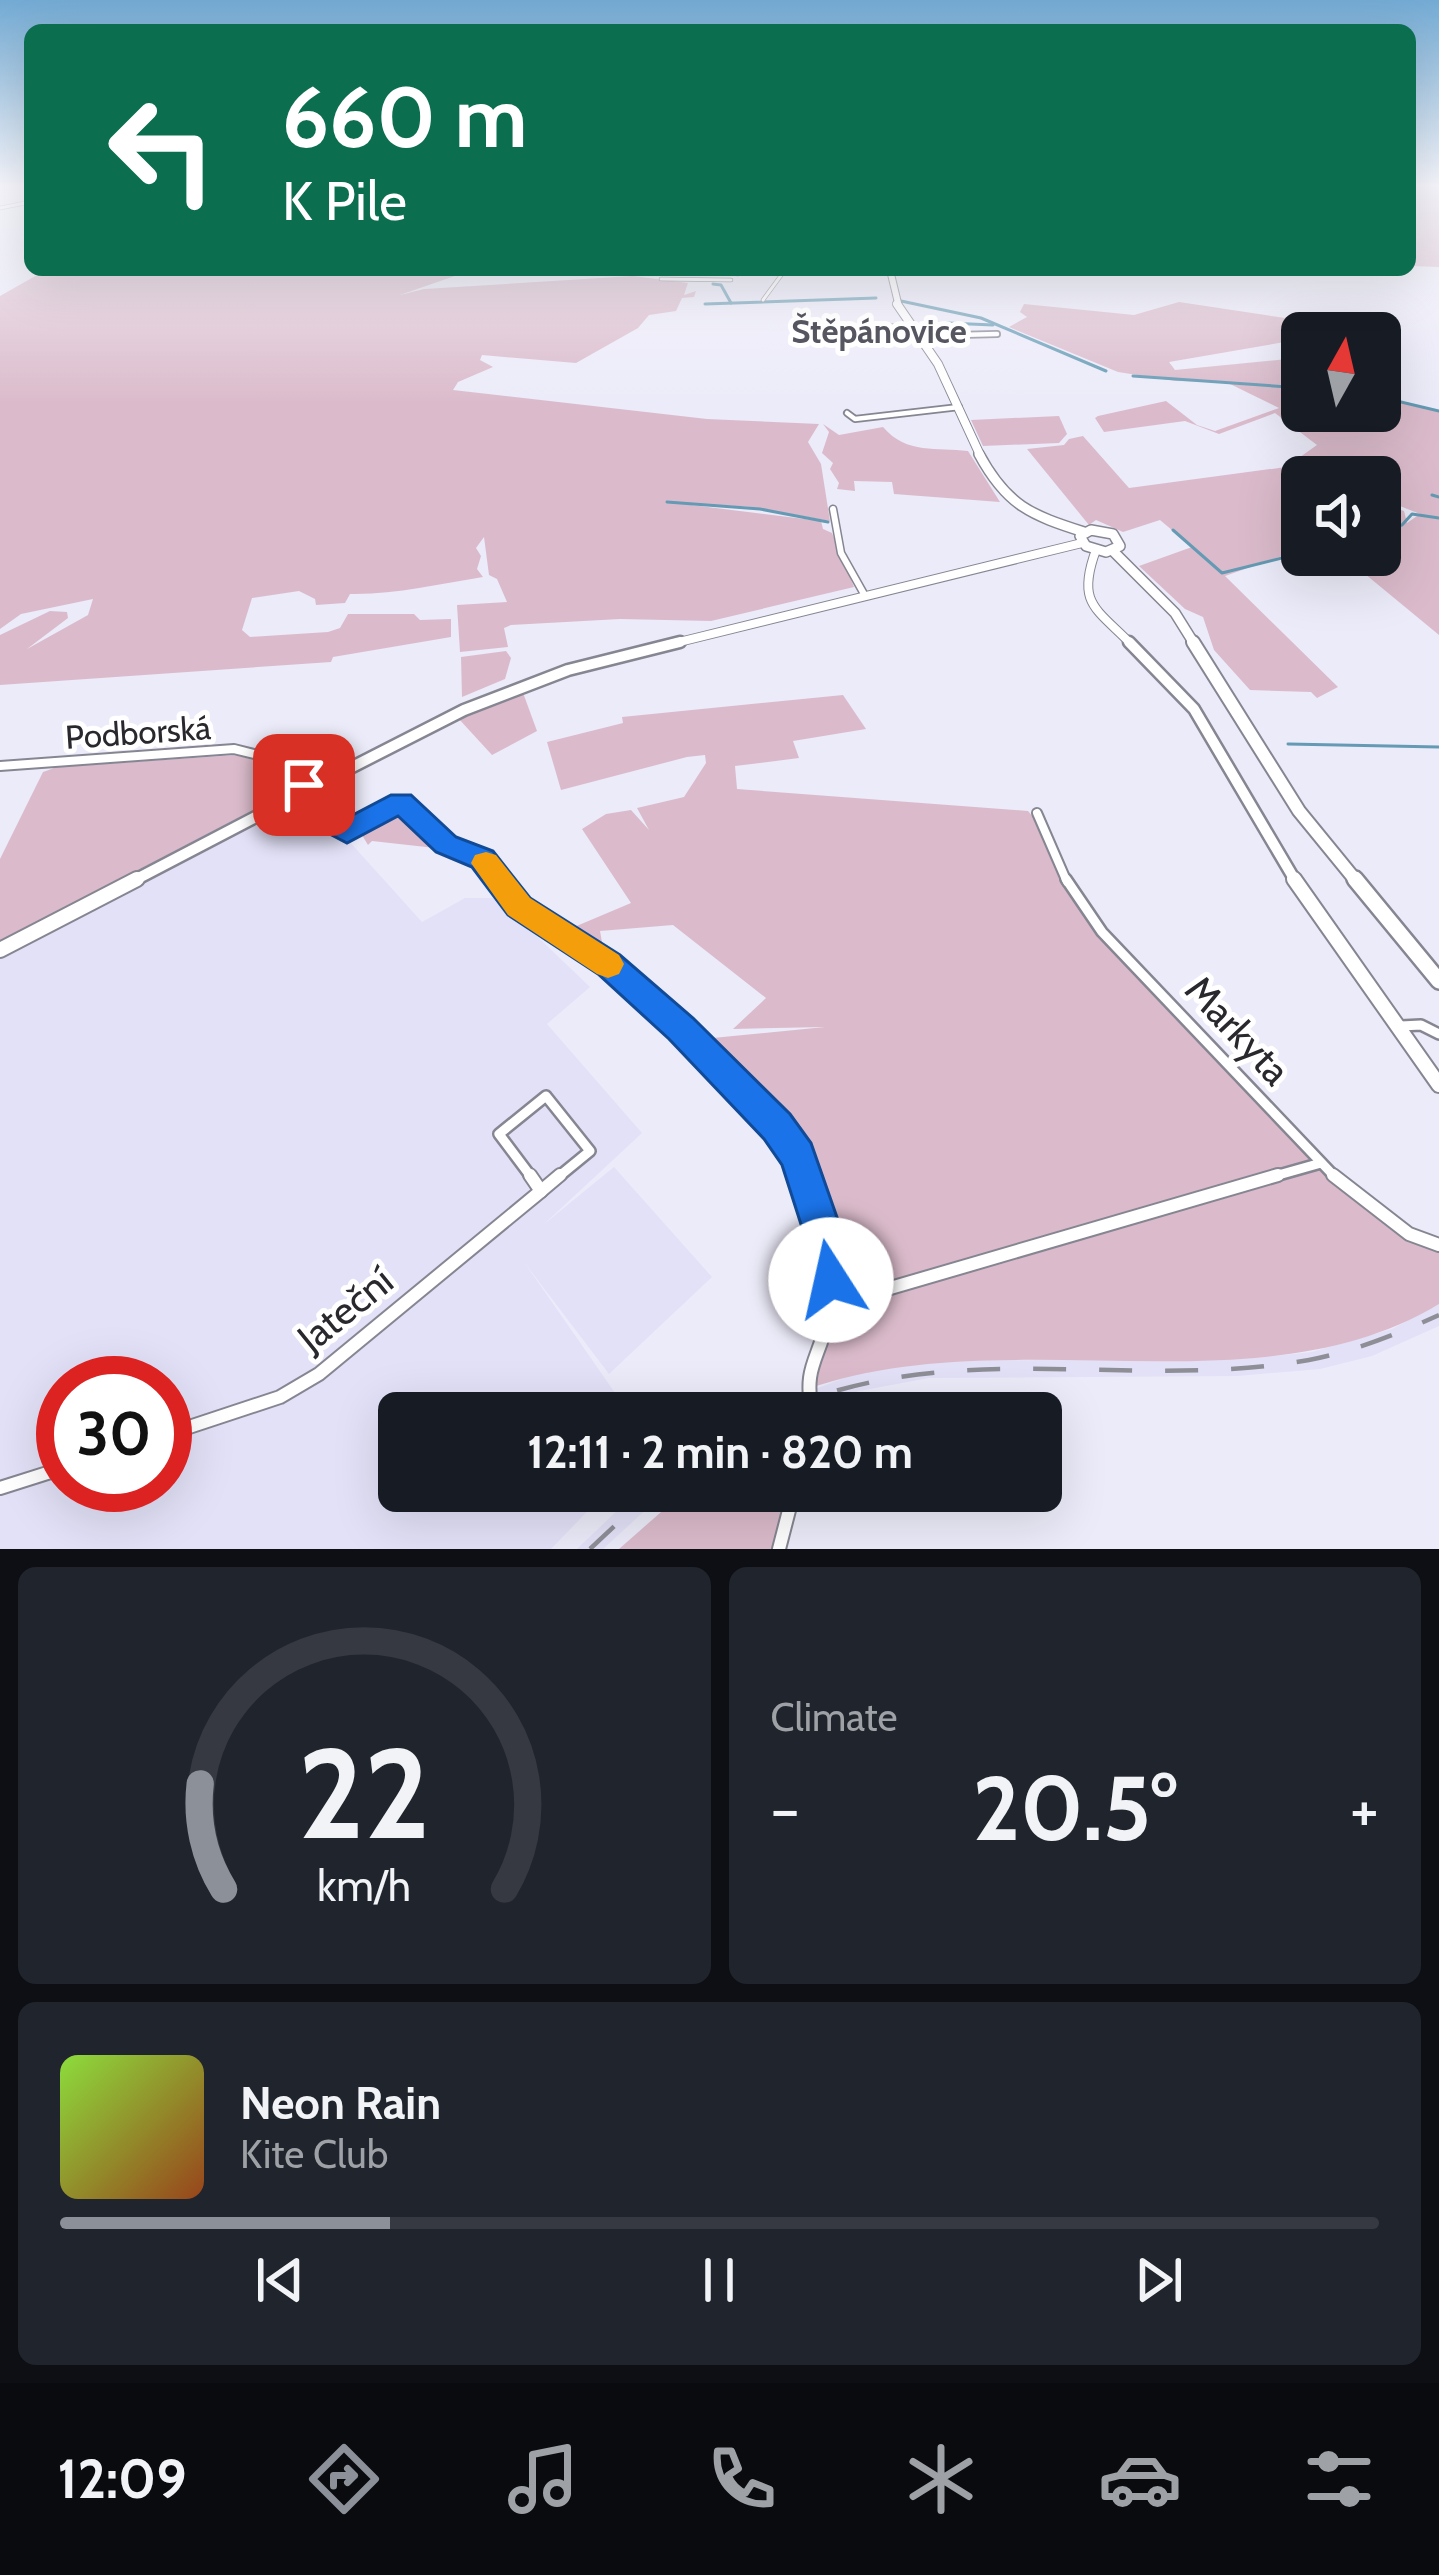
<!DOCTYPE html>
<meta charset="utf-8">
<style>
:root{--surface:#171b24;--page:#20242c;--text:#f1f3f6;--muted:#9ea1a6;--line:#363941;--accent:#8c9099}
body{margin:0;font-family:Cabin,sans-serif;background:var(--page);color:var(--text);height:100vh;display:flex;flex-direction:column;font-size:45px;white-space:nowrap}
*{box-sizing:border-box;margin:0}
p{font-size:39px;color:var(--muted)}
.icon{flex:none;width:66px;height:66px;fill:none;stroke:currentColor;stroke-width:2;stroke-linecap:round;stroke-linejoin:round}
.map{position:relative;height:1549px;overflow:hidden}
.panel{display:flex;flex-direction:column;gap:18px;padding:18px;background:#0d0f14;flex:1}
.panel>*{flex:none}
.top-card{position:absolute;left:24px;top:24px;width:1392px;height:252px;border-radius:18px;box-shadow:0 12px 48px #0002;background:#0b6e4f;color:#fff;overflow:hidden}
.needle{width:78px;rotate:8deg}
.fabs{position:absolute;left:1281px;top:312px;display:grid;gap:24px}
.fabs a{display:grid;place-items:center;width:120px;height:120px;border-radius:18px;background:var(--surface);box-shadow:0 12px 48px #0002;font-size:60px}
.speed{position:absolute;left:36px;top:1356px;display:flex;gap:24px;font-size:60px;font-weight:700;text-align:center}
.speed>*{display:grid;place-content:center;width:156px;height:156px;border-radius:50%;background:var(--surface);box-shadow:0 12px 48px #0002;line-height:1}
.speed .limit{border:18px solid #d22;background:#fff;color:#111}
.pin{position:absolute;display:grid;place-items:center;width:102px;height:102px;color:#fff;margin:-51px;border-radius:24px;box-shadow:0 6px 18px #0006}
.me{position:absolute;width:132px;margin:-66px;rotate:350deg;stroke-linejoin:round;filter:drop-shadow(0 0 9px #0008)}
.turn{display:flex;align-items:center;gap:42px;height:252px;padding:0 60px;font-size:54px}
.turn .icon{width:156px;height:156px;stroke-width:2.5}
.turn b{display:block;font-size:84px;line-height:102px}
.big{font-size:90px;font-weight:700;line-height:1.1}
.panel .widget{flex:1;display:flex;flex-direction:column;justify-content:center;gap:18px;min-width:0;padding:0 42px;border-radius:18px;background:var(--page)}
.panel .dial{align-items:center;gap:0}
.dial svg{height:312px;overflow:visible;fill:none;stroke:var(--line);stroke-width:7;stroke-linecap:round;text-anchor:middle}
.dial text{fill:var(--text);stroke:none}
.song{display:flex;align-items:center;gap:36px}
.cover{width:144px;height:144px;border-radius:18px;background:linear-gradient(135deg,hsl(90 70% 55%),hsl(20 70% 35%))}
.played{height:12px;border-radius:6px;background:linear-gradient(90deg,var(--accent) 25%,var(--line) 25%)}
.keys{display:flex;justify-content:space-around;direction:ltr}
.heat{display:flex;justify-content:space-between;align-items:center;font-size:66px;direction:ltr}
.panel .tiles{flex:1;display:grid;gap:18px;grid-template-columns:1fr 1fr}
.widget:last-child{grid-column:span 2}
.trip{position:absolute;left:378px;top:1392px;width:684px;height:120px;border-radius:18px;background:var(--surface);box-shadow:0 12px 48px #0002;font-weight:700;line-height:120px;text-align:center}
.tab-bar{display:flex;height:192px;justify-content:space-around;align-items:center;background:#090b0e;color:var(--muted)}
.tab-bar .icon{width:84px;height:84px}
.tab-bar .current{color:var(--accent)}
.tab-bar b{font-size:54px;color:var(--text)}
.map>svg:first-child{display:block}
</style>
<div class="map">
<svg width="1439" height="1549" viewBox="0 0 1439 1549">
<rect width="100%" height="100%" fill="#ecebf9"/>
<!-- built -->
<g fill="#e2e1f7" fill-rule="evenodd">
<path d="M285 809H305L348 840 422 922 465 898H497L590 987 547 1024 642 1133 543 1225 614 1167 712 1277 609 1374 524 1262 629 1413H399V1491H607L551 1549H0V959ZM63 1383H165V1485H63Z"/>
<polygon points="1439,1304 1439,1326 1372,1356 1320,1369 1237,1376 929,1378 859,1391 797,1413 754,1413 854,1374 926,1361 1257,1358 1312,1352 1392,1329"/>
<polygon points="638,1491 666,1491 603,1549 577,1549"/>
</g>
<!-- green -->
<g fill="#dbbbcb">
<polygon points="1410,186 1439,186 1439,267 1410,266"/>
<path d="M46 270H472L400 295 424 289 633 276 688 283 684 295 696 291 694 297 682 298 676 311 649 315 638 328 576 363 482 355 480 360 493 367 458 382 453 390 707 419 819 424 808 442 821 464 830 521 752 507 667 502 821 521 823 529 832 533 854 587 711 621 620 619 511 625 504 628 508 647 460 652 457 605 507 602 497 579 489 575 484 537 476 548 481 556 477 569 483 577C439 584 393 595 350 594L345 603 316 605 315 599 299 591 252 598 242 630 250 637 328 632 340 628 348 614H414L420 620 451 619V637L333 657 331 662 0 685V635L50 611 67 612 68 618 27 649 88 615 93 599 21 614 0 629V296Z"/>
<polygon points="1179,302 1285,318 1331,331 1302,333 1302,339 1169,362 1175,370 1288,359 1302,369 1302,411 1380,411 1380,397 1439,412 1439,635 1342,555 1380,555 1380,504 1404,511 1407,523 1420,514 1395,504 1380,490 1380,477 1312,473 1313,477 1302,477 1302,549 1225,576 1338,687 1317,698 1311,692 1250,690 1214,650 1203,617 1185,609 1139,566 1192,547 1160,520 1123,532 1096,520 1089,525 1027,449 1064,445 1069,439 1083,436 1129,488 1286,467 1317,445 1275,413 1219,434 1185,421 1104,432 1095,418 1098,416 1166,401 1197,425 1215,431 1279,408 1226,382 1176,381 1118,372 1009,327 1027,317 1020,312 1024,304 1134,315"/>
<polygon points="1059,416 1067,434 1059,443 983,446 971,420"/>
<path d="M823 424 839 435 883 427C907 455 937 447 968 451L1000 502 894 494 892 482 854 481 855 491 837 489 839 483 830 469 833 463 822 453 829 432Z"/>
<polygon points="506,651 511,658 505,679 462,697 461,657"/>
<polygon points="522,690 537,731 492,755 458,718"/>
<path d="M843 695 866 729 793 741 799 758 735 766 737 789 1028 811 1047 834 1081 906 1230 1070 1401 1234 1423 1247 1439 1248V1304C1260 1412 1017 1321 816 1386L832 1305 827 1243 786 1139 692 1040 825 1027 733 1029 766 998 673 925 600 931 605 959 560 933 631 903 582 829 606 814 631 810 649 830 637 808 684 797 706 763 705 755 687 757 561 790 547 742 623 723 622 717Z"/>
<polygon points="237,755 264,764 282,787 278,797 0,942 0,859 43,772 57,767"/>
<polygon points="389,812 409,814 421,827 419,831 444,849 372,841 368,845 359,830"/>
<polygon points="685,1491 790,1491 776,1549 619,1549"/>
</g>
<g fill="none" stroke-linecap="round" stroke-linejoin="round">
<!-- stream -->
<g stroke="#649ab3" stroke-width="3">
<polyline points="713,284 721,285 731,303"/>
<polyline points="901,301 981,318 1106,371"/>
<polyline points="705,304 876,298"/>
<polyline points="947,323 993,325"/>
<polyline points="1133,376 1302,388"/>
<polyline points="1380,397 1439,411"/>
<polyline points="1432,495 1439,497"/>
<polyline points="667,502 760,509 828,522"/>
<polyline points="1173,530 1222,573 1302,553"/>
<polyline points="1380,530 1402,525 1412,514 1439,518"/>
<polyline points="1288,744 1439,747"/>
</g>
<!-- minor-far5 casing -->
<g stroke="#868692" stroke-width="4.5">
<g id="minor-far5">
<polyline points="0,208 30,202"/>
<polyline points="723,270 738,274"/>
<polyline points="790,270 890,273"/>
<polyline points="661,279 731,280"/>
<polyline points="763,300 785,270"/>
</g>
</g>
<!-- minor-far4 casing -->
<g stroke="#868692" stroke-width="8">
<g id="minor-far4">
<polyline points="851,331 911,326"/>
<polyline points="919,336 997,334"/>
<polyline points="847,413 855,419 959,407"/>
</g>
</g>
<!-- minor-far3 casing -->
<g stroke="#868692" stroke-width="9">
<polyline id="minor-far3" points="833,509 841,553 864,594"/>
</g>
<!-- minor-far2 casing -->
<g stroke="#868692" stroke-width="12">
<g id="minor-far2">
<polyline points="0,766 234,749 266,757 296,787"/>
<polyline points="306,799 321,816 347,831 401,802 446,844 482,859 500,882"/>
<polyline points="1037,813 1067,882"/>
</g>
</g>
<!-- minor-far1 casing -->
<g stroke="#868692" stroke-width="14">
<g id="minor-far1">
<path d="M497 879C532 923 582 948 628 981 688 1023 773 1114 807 1178"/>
<polyline points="1066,879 1102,932 1336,1178"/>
<polyline points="1401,1026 1421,1025 1439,1034"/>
<polyline points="532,1178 499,1134 546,1096 590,1151 557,1178"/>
<polyline points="1268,1178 1321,1163"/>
</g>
</g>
<!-- minor casing -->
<g stroke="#868692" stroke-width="16">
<g id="minor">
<polyline points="530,1175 541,1191"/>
<path d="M806 1175C823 1208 837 1288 827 1323 816 1364 804 1368 812 1413"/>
<polyline points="1333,1175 1409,1234 1439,1245"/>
<polyline points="541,1191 560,1175"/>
<polyline points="832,1305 1278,1175"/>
<polyline points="165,1435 280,1397 319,1374 541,1191"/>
<polyline points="0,1488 63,1468"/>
<polyline points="779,1549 794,1491"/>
</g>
</g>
<!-- secondary-far2 casing -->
<g stroke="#868692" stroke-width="10">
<g id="secondary-far2">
<path d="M1096 550C1076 604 1096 608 1132 645"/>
<polyline points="667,645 1082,543"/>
</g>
</g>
<!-- secondary-far1 casing -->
<g stroke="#868692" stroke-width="15">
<g id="secondary-far1">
<polyline points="1129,642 1194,709 1296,882"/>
<polygon points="296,787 312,789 306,799 290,799"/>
<polyline points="311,788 464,710 568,670 680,642"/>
<polyline points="131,882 290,799"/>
</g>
</g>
<!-- secondary casing -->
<g stroke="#868692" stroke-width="18">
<g id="secondary">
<polyline points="1294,879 1439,1085"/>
<polyline points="0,950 137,879"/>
</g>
</g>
<!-- primary-far4 casing -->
<g stroke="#868692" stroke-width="8">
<polyline id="primary-far4" points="890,270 899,307"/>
</g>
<!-- primary-far3 casing -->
<g stroke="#868692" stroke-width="10">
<polyline id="primary-far3" points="897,304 938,364 981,457"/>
</g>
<!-- primary-far2 casing -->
<g stroke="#868692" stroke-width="12">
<g id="primary-far2">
<path d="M979 454C1007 506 1031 515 1084 532"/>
<polygon points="1091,530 1113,534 1120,546 1106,552 1086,546 1080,536"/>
<polyline points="1113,551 1175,613 1195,645"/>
</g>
</g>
<!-- primary-far1 casing -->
<g stroke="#868692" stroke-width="16">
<polyline id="primary-far1" points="1193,642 1299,811 1357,882"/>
</g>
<!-- primary casing -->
<g stroke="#868692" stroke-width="20">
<polyline id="primary" points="1355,879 1439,981"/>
</g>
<!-- minor-far5 -->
<use href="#minor-far5" stroke="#fff" stroke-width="3"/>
<!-- minor-far4 -->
<use href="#minor-far4" stroke="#fff" stroke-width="4.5"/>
<!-- minor-far3 -->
<use href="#minor-far3" stroke="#fff" stroke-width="6"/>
<!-- minor-far2 -->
<use href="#minor-far2" stroke="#fff" stroke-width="8"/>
<!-- minor-far1 -->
<use href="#minor-far1" stroke="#fff" stroke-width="9"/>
<!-- minor -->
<use href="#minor" stroke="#fff" stroke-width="12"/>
<!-- secondary-far2 -->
<use href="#secondary-far2" stroke="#fff" stroke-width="8"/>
<!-- secondary-far1 -->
<use href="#secondary-far1" stroke="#fff" stroke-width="10"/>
<!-- secondary -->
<use href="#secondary" stroke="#fff" stroke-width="14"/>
<!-- primary-far4 -->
<use href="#primary-far4" stroke="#fff" stroke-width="6"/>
<!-- primary-far3 -->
<use href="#primary-far3" stroke="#fff" stroke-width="8"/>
<!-- primary-far2 -->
<use href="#primary-far2" stroke="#fff" stroke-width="9"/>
<!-- primary-far1 -->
<use href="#primary-far1" stroke="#fff" stroke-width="12"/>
<!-- primary -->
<use href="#primary" stroke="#fff" stroke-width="15"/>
<!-- rail -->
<g stroke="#8e8e97" stroke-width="4.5" stroke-dasharray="33 33" stroke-linecap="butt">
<path d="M775 1413C952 1334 1127 1392 1309 1360 1355 1351 1397 1334 1439 1315"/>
<polyline points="590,1549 652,1491"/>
</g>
</g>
<!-- sky -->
<linearGradient id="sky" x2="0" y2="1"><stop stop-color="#73aad3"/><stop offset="0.46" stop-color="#f6f6fc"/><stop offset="1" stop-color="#f6f6fc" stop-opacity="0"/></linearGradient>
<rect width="1439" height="403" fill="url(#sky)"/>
<!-- route -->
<polygon fill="#1a73e8" stroke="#114b97" stroke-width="3" points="304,775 322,781 326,788 321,798 347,818 391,795 411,795 456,837 493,851 530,898 620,955 693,1018 790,1114 811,1143 846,1243 851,1280 845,1295 831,1301 816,1295 807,1243 782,1165 764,1139 669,1039 598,974 508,915 472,867 436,852 398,816 347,843 311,824 292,800 296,793 290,785"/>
<!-- slow -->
<polygon fill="#f59e0b" points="486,852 496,855 530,898 619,955 624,964 619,974 608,978 597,974 508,915 471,863 475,855"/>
<g text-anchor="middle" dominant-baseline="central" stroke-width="10" stroke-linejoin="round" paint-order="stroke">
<!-- far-quarter labels -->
<g font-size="33" font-weight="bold" fill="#565661" stroke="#fff">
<text x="879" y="331">Štěpánovice</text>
</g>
<!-- street labels -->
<g font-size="33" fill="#28282d" stroke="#fff">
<text transform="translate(138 732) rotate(-4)">Podborská</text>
</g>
<!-- near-street labels -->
<g font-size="39" fill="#28282d" stroke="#fff">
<text transform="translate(1238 1030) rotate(47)">Markyta</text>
<text transform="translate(345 1309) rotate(-39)">Jateční</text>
</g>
</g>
</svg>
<div class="fabs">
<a><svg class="needle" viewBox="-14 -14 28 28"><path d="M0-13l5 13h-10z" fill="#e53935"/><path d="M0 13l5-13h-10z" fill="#9ea1a6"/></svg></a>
<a><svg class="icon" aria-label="sound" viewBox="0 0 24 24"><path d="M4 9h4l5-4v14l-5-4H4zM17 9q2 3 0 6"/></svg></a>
</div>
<div class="speed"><div class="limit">30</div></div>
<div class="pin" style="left:304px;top:785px;background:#d93025"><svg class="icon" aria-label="arrive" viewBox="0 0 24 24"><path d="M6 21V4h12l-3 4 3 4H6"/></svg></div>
<svg class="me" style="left:831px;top:1280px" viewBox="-20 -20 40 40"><circle r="19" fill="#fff"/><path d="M0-13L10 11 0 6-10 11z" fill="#1a73e8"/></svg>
<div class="trip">12:11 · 2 min · 820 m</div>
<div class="top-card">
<div class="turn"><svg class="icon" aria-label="left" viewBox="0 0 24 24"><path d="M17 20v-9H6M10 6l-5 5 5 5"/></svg><div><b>660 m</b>K Pile</div></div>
</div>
</div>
<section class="panel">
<div class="tiles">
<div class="widget dial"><svg viewBox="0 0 100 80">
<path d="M14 69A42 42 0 1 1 86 69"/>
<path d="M14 69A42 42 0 0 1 8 42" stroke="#8c9099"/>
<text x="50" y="56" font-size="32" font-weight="700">22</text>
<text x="50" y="72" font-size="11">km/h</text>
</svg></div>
<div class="widget"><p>Climate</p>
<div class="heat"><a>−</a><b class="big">20.5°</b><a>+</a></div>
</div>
<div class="widget">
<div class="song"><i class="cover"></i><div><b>Neon Rain</b><p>Kite Club</p></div></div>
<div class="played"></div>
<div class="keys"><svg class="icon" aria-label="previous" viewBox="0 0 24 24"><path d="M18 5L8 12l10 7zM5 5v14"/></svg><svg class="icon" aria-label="pause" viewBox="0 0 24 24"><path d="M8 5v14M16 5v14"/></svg><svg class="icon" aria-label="next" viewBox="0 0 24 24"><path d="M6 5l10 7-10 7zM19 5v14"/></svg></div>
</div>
</div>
</section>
<nav class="tab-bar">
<b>12:09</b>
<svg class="icon current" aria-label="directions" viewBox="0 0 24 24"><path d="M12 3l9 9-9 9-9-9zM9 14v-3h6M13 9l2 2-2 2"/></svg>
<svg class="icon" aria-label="music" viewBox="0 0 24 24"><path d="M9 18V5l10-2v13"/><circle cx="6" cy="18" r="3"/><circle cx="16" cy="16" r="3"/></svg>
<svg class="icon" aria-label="phone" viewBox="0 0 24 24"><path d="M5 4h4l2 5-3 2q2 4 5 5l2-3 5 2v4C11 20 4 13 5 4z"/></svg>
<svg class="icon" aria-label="climate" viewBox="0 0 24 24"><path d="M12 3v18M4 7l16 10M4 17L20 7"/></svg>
<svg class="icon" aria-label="car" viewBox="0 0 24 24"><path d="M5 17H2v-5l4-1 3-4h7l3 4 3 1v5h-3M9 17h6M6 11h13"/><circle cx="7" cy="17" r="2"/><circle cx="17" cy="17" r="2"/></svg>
<svg class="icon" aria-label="filters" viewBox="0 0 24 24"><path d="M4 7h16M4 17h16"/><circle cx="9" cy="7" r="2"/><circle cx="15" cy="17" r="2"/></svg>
</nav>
